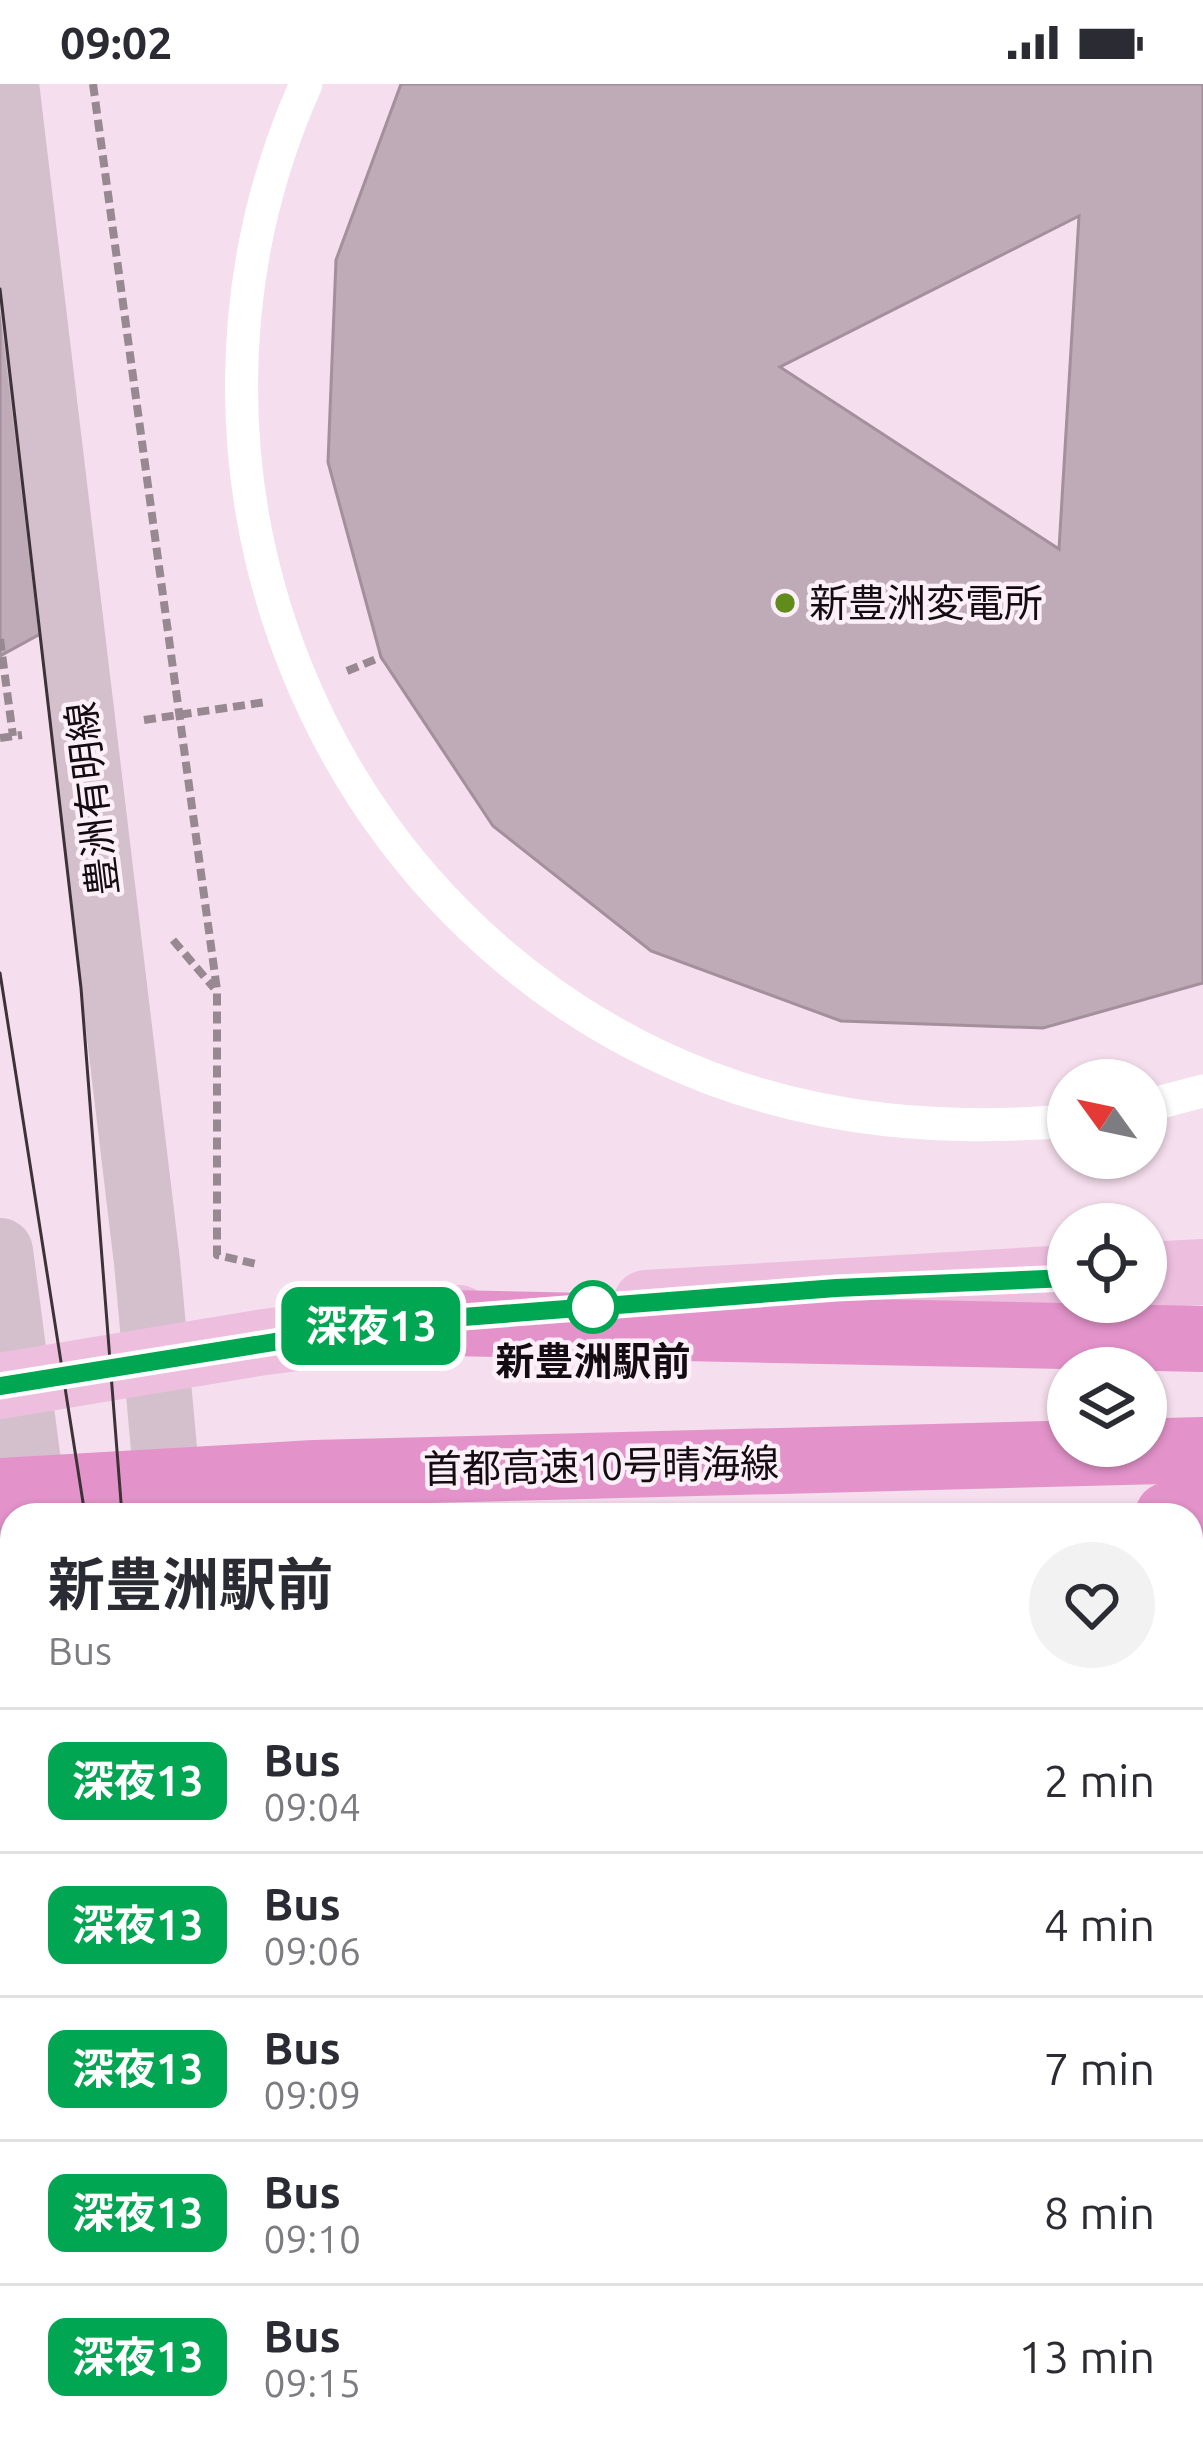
<!DOCTYPE html>
<html lang="en">
<head>
<meta charset="utf-8">
<style>
  body { margin:0; font-family:Ubuntu,"Noto Sans JP",sans-serif; background:#f2f2f3; color:#2b2b33; height:100vh; display:flex; flex-direction:column; font-size:45px; white-space:nowrap }
  * { box-sizing:border-box; margin:0 }
  p { font-size:39px; color:#7c7c81 }
  .icon { flex:none; width:66px; height:66px; fill:none; stroke:currentColor; stroke-width:2; stroke-linecap:round; stroke-linejoin:round }
  .map { position:relative; flex:1; overflow:hidden }
  .panel { position:absolute; left:0px; top:1419px; width:1203px; height:951px; display:flex; flex-direction:column; background:#fff; border-radius:36px 36px 0 0; box-shadow:0 3px 9px #0004 }
  .panel>* { flex:none }
  .badge { padding:0 24px; border-radius:18px; font-size:42px; line-height:78px }
  .needle { width:78px; rotate:303deg }
  .tools { position:absolute; left:1047px; top:975px; display:grid; gap:24px }
  .tools a { display:grid; place-items:center; width:120px; height:120px; border-radius:50%; background:#fff; box-shadow:0 3px 9px #0004; font-size:60px }
  .map>.badge { position:absolute; translate:-50% -50%; box-shadow:0 0 0 6px #fff }
  .round { display:grid; place-items:center; flex:none; width:126px; height:126px; border-radius:63px; background:#f2f2f3 }
  .head { display:flex; align-items:center; justify-content:space-between; height:204px; padding:0 48px }
  h1 { font-size:57px; font-weight:700; line-height:90px }
  ul { padding:0; list-style:none }
  li { display:flex; align-items:center; gap:36px; height:144px; padding:0 48px; border-top:3px solid #e1e1e2 }
  li div { flex:1 }
  li b { display:block; font-size:45px }
  li em { font-style:normal }
  li .badge { min-width:132px; font-weight:700; text-align:center }
  .status { display:flex; justify-content:space-between; align-items:center; height:84px; padding:0 60px; background:#fff; direction:ltr }
  .status svg { height:33px; fill:currentColor }
  .map>svg:first-child { display:block }
  .built { fill:#ebcee1 }
  .building { fill:#bfaab8; stroke:#a48f9c; stroke-width:3; fill-rule:evenodd }
  .lines { fill:none; stroke-linecap:round; stroke-linejoin:round }
  .path { stroke:#988892; stroke-width:8; stroke-dasharray:12 6; stroke-linecap:butt }
  .lane { stroke:#fff; stroke-width:33 }
  .secondary { stroke:#d4bfcd; stroke-width:66 }
  .primary { stroke:#eebedf; stroke-width:66 }
  .highway { stroke:#e393ca; stroke-width:66 }
  .tram { stroke:#3c3238; stroke-width:3 }
  .line-casing { stroke:#fff; stroke-width:27 }
  .line { stroke:#00a651; stroke-width:18 }
  .poi-dot { fill:#618c1b; stroke:#fdeff7; stroke-width:4.5 }
  .stop-dot { fill:#fff; stroke:#00a651; stroke-width:6 }
  .labels { text-anchor:middle; stroke-width:9; stroke-linejoin:round; paint-order:stroke }
  .poi-label { font-size:39px; fill:#130c10; stroke:#fdeff7; text-anchor:start }
  .street-label { font-size:39px; fill:#130c10; stroke:#fdeff7 }
  .stop-label { font-size:39px; font-weight:bold; fill:#130c10; stroke:#fdeff7 }
</style>
</head>
<body>
<div class="status"><b>09:02</b><svg viewBox="0 0 49 12"><path d="M0 12V9h3v3zM5 12V6h3v6zM10 12V3h3v9zM15 12V0h3v12zM26 1h20v11H26zM47 4h2v5h-2z"/></svg></div>
<div class="map">
<svg width="1203" height="2368" viewBox="0 0 1203 2368">
  <rect width="100%" height="100%" fill="#f5deed"/>
  <!-- built -->
  <path class="built" d="M1191,1683H1203V2368H405L404,2358H1191Z"/>
  <!-- building -->
  <g class="building">
    <path d="M401,0H1203V899L1043,944L841,937L651,867L493,742L381,573L328,378L336,176ZM1079,132L1059,465L780,283Z"/>
    <path d="M0,22L64,537L0,572Z"/>
    <path d="M1203,2311V2368H976L975,2358H1191V2312Z"/>
    <path d="M460,2358H778L779,2368H461Z"/>
  </g>
  <g class="lines">
    <!-- path -->
    <g class="path">
      <path d="M93,0L217,906V1171L256,1180"/>
      <path d="M0,555L13,652"/>
      <path d="M347,587L381,573"/>
      <path d="M144,636L266,618"/>
      <path d="M0,654L22,651"/>
      <path d="M173,856L214,904"/>
    </g>
    <!-- lane -->
    <g class="lane">
      <path d="M306,0C135,382 316,843 710,994C827,1038 945,1047 1068,1037"/>
      <path d="M1146,1022L1203,1007"/>
      <path d="M1191,1803H1203"/>
      <path d="M902,2358L903,2368"/>
    </g>
    <!-- secondary -->
    <g class="secondary">
      <path d="M6,0L147,1178L170,1431"/>
      <path d="M0,1167L35,1431"/>
      <path d="M151,2358L152,2368"/>
      <path d="M274,2358L275,2368"/>
    </g>
    <!-- primary -->
    <g class="primary">
      <path d="M1146,1191L1203,1188"/>
      <path d="M646,1219L1068,1194"/>
      <path d="M0,1302L264,1258L459,1234"/>
      <path d="M1191,1480L1203,1479"/>
      <path d="M0,1534L12,1533"/>
    </g>
    <!-- highway -->
    <g class="highway">
      <path d="M399,1238L1203,1255"/>
      <path d="M0,1407L314,1389L1203,1366"/>
      <path d="M1168,1431L1203,1430"/>
      <path d="M0,1469L12,1468"/>
    </g>
    <!-- tram -->
    <g class="tram">
      <path d="M0,205L81,904L122,1431"/>
      <path d="M0,889L85,1431"/>
      <path d="M193,2358L194,2368"/>
      <path d="M228,2358L229,2368"/>
    </g>
  </g>
  <g class="lines">
    <!-- line casing -->
    <g class="line-casing">
      <path id="line" d="M0,1302L399,1238L836,1204L1068,1194"/>
    </g>
    <!-- line -->
    <use href="#line" class="line"/>
  </g>
  <!-- markers -->
  <circle class="poi-dot" cx="785" cy="519" r="12"/>
  <circle class="stop-dot" cx="593" cy="1223" r="24"/>
  <g class="labels">
    <!-- poi labels -->
    <g class="poi-label">
      <text x="809" y="533">新豊洲変電所</text>
    </g>
    <!-- street labels -->
    <g class="street-label">
      <text transform="translate(92 715) rotate(-97)" y="14">豊洲有明線</text>
      <text transform="translate(601 1382) rotate(-1)" y="14">首都高速10号晴海線</text>
    </g>
    <!-- stop labels -->
    <g class="stop-label">
      <text x="593" y="1291">新豊洲駅前</text>
    </g>
  </g>
</svg>
<div class="tools">
<a><svg class="needle" viewBox="-14 -14 28 28"><path d="M0-13l5 13h-10z" fill="#e53935"/><path d="M0 13l5-13h-10z" fill="#7c7c81"/></svg></a>
<a><svg class="icon" aria-label="locate" viewBox="0 0 24 24"><circle cx="12" cy="12" r="6"/><path d="M12 2v4M12 18v4M2 12h4M18 12h4"/></svg></a>
<a><svg class="icon" aria-label="layers" viewBox="0 0 24 24"><path d="M12 4l9 5-9 5-9-5zM3 14l9 5 9-5"/></svg></a>
</div>
<b class="badge" style="left:371px;top:1242px;background:#00a651;color:#fff">深夜13</b>
<section class="panel">
<div class="head"><div><h1>新豊洲駅前</h1><p>Bus</p></div><a class="round"><svg class="icon" aria-label="heart" viewBox="0 0 24 24"><path d="M12 20l-8-8c-3-5 5-10 8-4 3-6 11-1 8 4z"/></svg></a></div>
<ul>
<li><span class="badge" style="background:#00a651;color:#fff">深夜13</span><div><b>Bus</b><p>09:04</p></div><em>2 min</em></li>
<li><span class="badge" style="background:#00a651;color:#fff">深夜13</span><div><b>Bus</b><p>09:06</p></div><em>4 min</em></li>
<li><span class="badge" style="background:#00a651;color:#fff">深夜13</span><div><b>Bus</b><p>09:09</p></div><em>7 min</em></li>
<li><span class="badge" style="background:#00a651;color:#fff">深夜13</span><div><b>Bus</b><p>09:10</p></div><em>8 min</em></li>
<li><span class="badge" style="background:#00a651;color:#fff">深夜13</span><div><b>Bus</b><p>09:15</p></div><em>13 min</em></li>
</ul>
</section>
</div>
</body>
</html>
